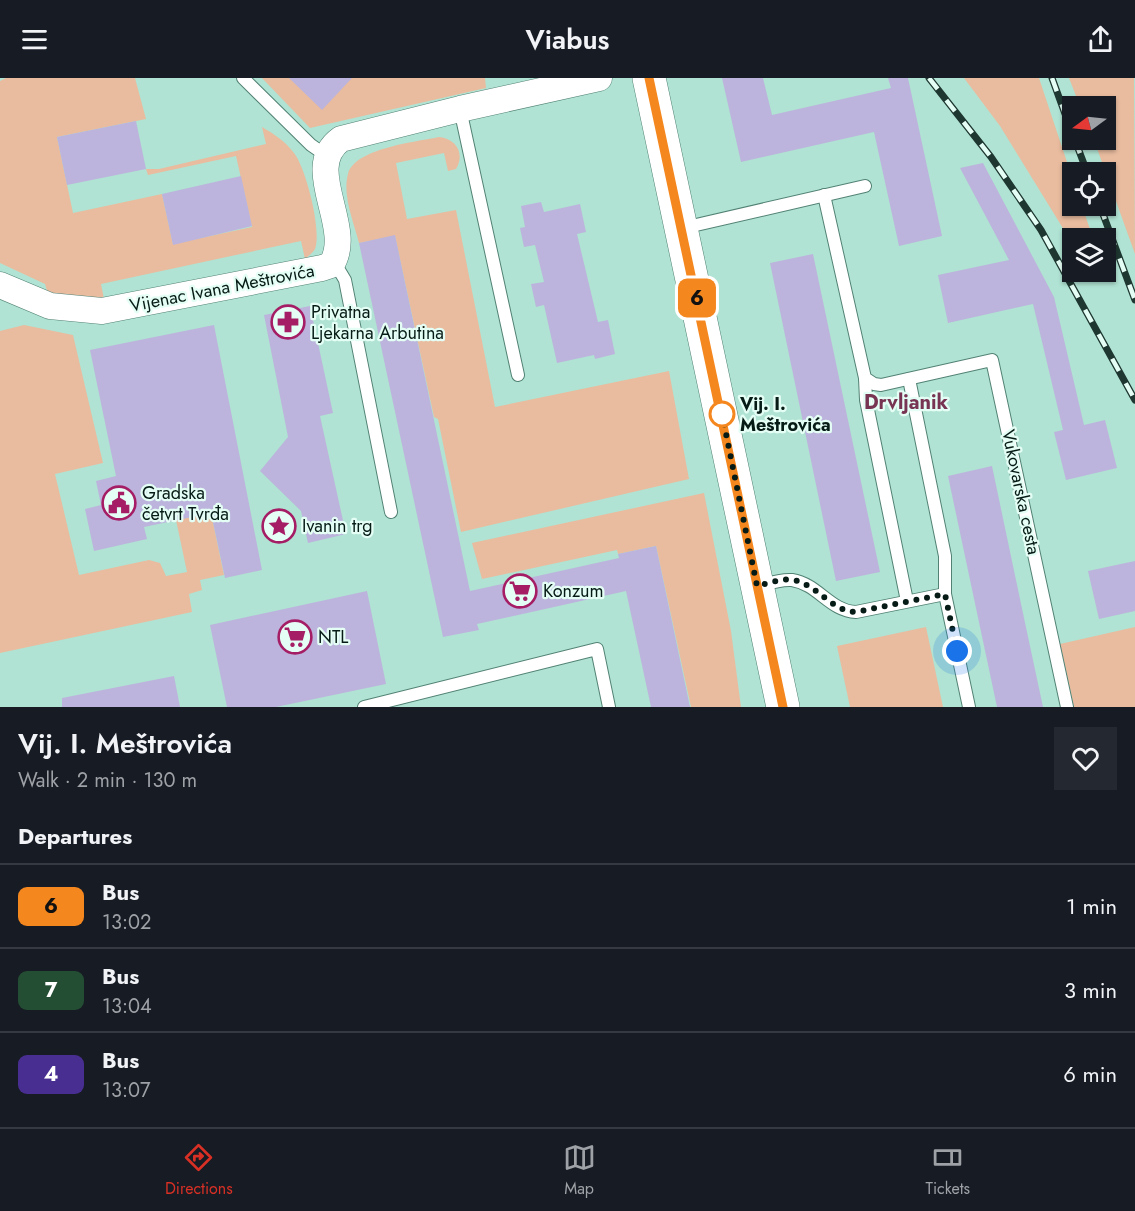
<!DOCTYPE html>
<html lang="en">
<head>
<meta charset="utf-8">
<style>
  body { margin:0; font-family:Jost,sans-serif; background:#242831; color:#f1f3f6; height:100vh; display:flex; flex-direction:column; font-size:22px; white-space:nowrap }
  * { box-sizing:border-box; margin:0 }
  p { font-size:20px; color:#9ea1a6 }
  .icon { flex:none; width:33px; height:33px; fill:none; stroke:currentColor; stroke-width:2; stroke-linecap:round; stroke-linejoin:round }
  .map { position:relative; height:629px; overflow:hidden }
  .drawer { display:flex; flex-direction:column; background:#171b24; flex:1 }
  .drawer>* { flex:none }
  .badge { padding:0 12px; border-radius:9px; font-size:21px; line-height:39px }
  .needle { width:39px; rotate:255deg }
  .buttons { position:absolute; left:1062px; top:18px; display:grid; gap:12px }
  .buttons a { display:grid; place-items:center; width:54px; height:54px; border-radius:0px; background:#171b24; box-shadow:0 2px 4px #0004; font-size:30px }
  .you { position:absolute; width:30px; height:30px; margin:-15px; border:4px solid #fff; border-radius:50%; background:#1a73e8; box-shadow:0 0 0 9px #1a73e833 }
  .map>.badge { position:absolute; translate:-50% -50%; box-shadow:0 0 0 3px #fff }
  h2 { padding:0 18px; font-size:22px; line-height:54px }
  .round { display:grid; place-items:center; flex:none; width:63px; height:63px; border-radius:0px; background:#242831 }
  .summary { display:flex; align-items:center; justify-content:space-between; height:102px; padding:0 18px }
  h1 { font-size:28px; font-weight:600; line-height:45px }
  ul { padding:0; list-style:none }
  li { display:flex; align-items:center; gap:18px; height:84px; padding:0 18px; border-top:2px solid #363941 }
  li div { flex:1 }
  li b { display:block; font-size:22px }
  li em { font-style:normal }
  li .badge { min-width:66px; font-weight:700; text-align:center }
  header { display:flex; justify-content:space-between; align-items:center; height:78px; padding:0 18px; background:#171b24; font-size:27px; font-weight:600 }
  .tabs { display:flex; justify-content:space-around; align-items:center; height:84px; border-top:2px solid #363941; background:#171b24; font-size:16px; color:#9ea1a6 }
  .tabs a { display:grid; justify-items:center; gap:3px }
  .tabs .on { color:#d93025 }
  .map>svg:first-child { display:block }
  .green { fill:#e9bc9f }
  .building { fill:#bcb4dc }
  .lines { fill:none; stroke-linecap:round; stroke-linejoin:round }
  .service-casing { stroke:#528274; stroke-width:14 }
  .minor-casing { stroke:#528274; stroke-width:27 }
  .secondary-casing { stroke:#528274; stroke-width:34 }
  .service { stroke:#fff; stroke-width:12 }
  .minor { stroke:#fff; stroke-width:26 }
  .secondary { stroke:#fff; stroke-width:33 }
  .rail-casing { stroke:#1e3730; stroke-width:7 }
  .rail { stroke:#e4fef5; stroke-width:4.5; stroke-dasharray:14; stroke-linecap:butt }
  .line-casing { stroke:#fff; stroke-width:14 }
  .line { stroke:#f5871f; stroke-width:9 }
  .walk { stroke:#071b16; stroke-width:6; stroke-dasharray:0 10.8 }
  .stop-dot { fill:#fff; stroke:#f5871f; stroke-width:3 }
  .labels { text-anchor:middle; stroke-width:4.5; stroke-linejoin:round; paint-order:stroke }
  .street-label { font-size:18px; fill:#071b16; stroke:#e4fef5 }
  .poi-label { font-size:18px; fill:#071b16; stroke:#e4fef5; text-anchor:start }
  .stop-label { font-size:18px; font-weight:bold; fill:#071b16; stroke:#e4fef5; text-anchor:start }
  .neighbourhood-label { font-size:20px; font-weight:bold; fill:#783553; stroke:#e4fef5 }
</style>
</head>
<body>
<header><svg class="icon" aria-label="menu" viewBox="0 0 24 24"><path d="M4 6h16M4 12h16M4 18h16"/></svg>Viabus<svg class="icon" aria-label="share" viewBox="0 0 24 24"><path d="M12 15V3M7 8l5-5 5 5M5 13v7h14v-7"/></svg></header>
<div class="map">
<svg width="1135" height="629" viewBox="0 0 1135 629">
  <rect width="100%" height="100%" fill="#b0e3d3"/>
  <!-- green -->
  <g class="green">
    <path d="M6,0H135L146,41L57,59L73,135L162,116L173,166L252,149L236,78L148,97L146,91H159L266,66L262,49C274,56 285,63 294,75C306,90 322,153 315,171C313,174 309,178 305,181L301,163L101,206L104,221L48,216L45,206L0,185V3Z"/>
    <path d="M262,0H485L486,10L310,50Z"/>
    <path d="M964,0H1039L1072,99V128H1082L1093,160H1072V165L1000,48Z"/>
    <path d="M1069,0H1134L1135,176L1094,62H1106V28H1080Z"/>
    <path d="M439,59C457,61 465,76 456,91L448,93L444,75L396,85L407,141L456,132L495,329L669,293L689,401L461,454L438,341L434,339L395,158L359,165C354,145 342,117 348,96C355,70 416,64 439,59Z"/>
    <path d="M24,247L73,257L103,385L55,396L79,497L149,482L160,485L166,498L187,494L176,442L211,435L224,497L200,502L202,512L189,516L192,534L0,575V253Z"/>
    <path d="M704,415L731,553L741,629H691L656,468L618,476L617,472L482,501L472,465Z"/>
    <path d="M926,549L943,629H850L837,568Z"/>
    <path d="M1135,549V629H1074L1060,566Z"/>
  </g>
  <!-- building -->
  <g class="building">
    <path d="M289,0H352L322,32Z"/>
    <path d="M722,0H763L772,37L891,10L888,0H908L942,158L899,168L874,54L741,84Z"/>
    <path d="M136,43L146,91L67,107L57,59Z"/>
    <path d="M983,85L1054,219L1084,347L1105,342L1117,390L1066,402L1054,354L1063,352L1033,226L948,245L938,197L1009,182L960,90Z"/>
    <path d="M241,98L252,148L173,167L162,116Z"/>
    <path d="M541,124L544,134L580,126L586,154L577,156L598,244L608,242L615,276L595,281L594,277L557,285L544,227L536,229L531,206L544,204L535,167L524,169L520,150L525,149L521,128Z"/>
    <path d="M395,157L470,513L619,480L618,476L656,468L690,629H651L626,513L477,546L479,552L443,559L359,165Z"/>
    <path d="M813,176L880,494L836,503L770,185Z"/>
    <path d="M310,228L333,335L320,338L346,456L308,465L301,433L260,393L288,359L264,237Z"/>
    <path d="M214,247L262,492L225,500L211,435L144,449L147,461L94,473L85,431L101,427L96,403L116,398L90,272Z"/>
    <path d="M992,388L1024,540L1043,629H997L980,549L948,398Z"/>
    <path d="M1135,483V533L1099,541L1088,493Z"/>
    <path d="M367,513L386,606L276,629H227L210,547Z"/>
    <path d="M174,598L180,629H62V620Z"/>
  </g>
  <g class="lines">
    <!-- service casing -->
    <g class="service-casing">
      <g id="service">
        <path d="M243,0L311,67L327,78"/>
        <path d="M460,31L518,297"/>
        <path d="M824,117L865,300L874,306L881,307L992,282L1067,629"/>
        <path d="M683,150L865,108"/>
        <path d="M331,187L339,192L345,202L391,434"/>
        <path d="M865,300L866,322L907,523"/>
        <path d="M909,301L945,478V516L969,629"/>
        <path d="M758,508C769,505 781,501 792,502C818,506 830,533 856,534L945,516"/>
        <path d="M364,629L597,571L609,629"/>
      </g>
    </g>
    <!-- minor casing -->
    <g class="minor-casing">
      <path id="minor" d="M0,207L50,228L102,233L322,190L331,187C356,150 300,90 341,61L460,31L599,0"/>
    </g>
    <!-- secondary casing -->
    <g class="secondary-casing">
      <path id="secondary" d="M649,0L783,629"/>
    </g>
    <!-- service -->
    <use href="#service" class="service"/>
    <!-- minor -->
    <use href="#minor" class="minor"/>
    <!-- secondary -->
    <use href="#secondary" class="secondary"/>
    <!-- rail casing -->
    <g class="rail-casing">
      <g id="rail">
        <path d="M929,0L991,79L1041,152L1135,322"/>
        <path d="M1052,0L1072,55"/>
        <path d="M1075,62L1087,94"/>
        <path d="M1100,128L1135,222"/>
      </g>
    </g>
    <!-- rail -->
    <use href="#rail" class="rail"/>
  </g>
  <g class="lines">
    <!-- line casing -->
    <g class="line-casing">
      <path id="line" d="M649,0L783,629"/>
    </g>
    <!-- line -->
    <use href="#line" class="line"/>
    <!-- walk -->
    <path class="walk" d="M722,336L757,508C769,505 782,500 794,502C819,508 831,533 856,534L945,516L957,573"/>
  </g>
  <!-- icons -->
  <defs>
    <g id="pharmacy-ring" transform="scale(1.725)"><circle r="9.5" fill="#e4fef5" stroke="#a51d65" stroke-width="1.5"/><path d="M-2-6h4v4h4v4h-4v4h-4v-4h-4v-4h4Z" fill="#a51d65"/></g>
    <g id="civic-ring" transform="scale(1.725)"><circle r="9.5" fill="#e4fef5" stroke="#a51d65" stroke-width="1.5"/><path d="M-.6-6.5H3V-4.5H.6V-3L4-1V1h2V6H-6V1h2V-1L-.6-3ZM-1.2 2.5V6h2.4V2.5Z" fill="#a51d65"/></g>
    <g id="sight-ring" transform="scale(1.725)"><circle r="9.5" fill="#e4fef5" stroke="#a51d65" stroke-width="1.5"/><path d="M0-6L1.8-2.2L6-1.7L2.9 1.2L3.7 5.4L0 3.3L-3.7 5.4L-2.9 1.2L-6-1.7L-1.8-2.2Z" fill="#a51d65"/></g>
    <g id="supermarket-ring" transform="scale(1.725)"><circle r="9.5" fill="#e4fef5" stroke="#a51d65" stroke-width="1.5"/><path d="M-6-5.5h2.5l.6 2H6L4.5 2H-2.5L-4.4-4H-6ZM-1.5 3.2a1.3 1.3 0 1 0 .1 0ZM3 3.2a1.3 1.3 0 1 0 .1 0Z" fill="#a51d65"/></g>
  </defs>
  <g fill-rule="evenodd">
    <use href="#pharmacy-ring" x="288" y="244"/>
    <use href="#civic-ring" x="119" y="425"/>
    <use href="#sight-ring" x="279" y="448"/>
    <use href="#supermarket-ring" x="520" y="513"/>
    <use href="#supermarket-ring" x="295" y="559"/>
  </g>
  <!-- markers -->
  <circle class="stop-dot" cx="722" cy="336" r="12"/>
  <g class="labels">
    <!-- street labels -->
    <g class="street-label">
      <text transform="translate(222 210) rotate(-11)" y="6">Vijenac Ivana Meštrovića</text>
      <text transform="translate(1021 414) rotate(78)" y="6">Vukovarska cesta</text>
    </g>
    <!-- poi labels -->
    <g class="poi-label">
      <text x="311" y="240">Privatna<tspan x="311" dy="21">Ljekarna Arbutina</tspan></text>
      <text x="142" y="421">Gradska<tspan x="142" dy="21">četvrt Tvrđa</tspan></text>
      <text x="302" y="454">Ivanin trg</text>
      <text x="543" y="519">Konzum</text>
      <text x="318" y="565">NTL</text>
    </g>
    <!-- stop labels -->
    <g class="stop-label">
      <text x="740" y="332">Vij. I.<tspan x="740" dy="21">Meštrovića</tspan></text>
    </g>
    <!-- neighbourhood labels -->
    <g class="neighbourhood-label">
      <text x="906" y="331">Drvljanik</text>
    </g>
  </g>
</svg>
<div class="buttons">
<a><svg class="needle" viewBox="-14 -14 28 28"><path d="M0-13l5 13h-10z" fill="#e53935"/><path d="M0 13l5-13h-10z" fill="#9ea1a6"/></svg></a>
<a><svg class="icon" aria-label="locate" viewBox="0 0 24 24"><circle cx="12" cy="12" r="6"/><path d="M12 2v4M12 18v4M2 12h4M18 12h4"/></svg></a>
<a><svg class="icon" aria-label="layers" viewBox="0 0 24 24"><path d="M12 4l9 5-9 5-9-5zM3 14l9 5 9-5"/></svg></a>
</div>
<div class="you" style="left:957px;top:573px"></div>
<b class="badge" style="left:697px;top:220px;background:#f5871f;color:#111">6</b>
</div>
<section class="drawer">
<div class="summary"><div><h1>Vij. I. Meštrovića</h1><p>Walk · 2 min · 130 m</p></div><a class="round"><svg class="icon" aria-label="heart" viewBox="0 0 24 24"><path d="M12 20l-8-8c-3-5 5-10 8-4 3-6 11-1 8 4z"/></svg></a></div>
<h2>Departures</h2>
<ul>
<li><span class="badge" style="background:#f5871f;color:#111">6</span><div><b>Bus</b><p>13:02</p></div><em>1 min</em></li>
<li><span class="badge" style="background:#244e34;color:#fff">7</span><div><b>Bus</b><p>13:04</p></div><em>3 min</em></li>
<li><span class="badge" style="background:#492e92;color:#fff">4</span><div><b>Bus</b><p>13:07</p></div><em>6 min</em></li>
</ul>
</section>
<nav class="tabs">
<a class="on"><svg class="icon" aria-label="directions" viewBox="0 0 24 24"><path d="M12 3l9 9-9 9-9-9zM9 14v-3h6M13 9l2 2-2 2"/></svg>Directions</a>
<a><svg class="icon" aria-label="map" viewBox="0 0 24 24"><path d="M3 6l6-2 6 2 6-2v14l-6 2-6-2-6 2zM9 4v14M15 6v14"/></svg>Map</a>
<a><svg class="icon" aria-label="tickets" viewBox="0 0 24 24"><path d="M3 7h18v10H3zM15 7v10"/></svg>Tickets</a>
</nav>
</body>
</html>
